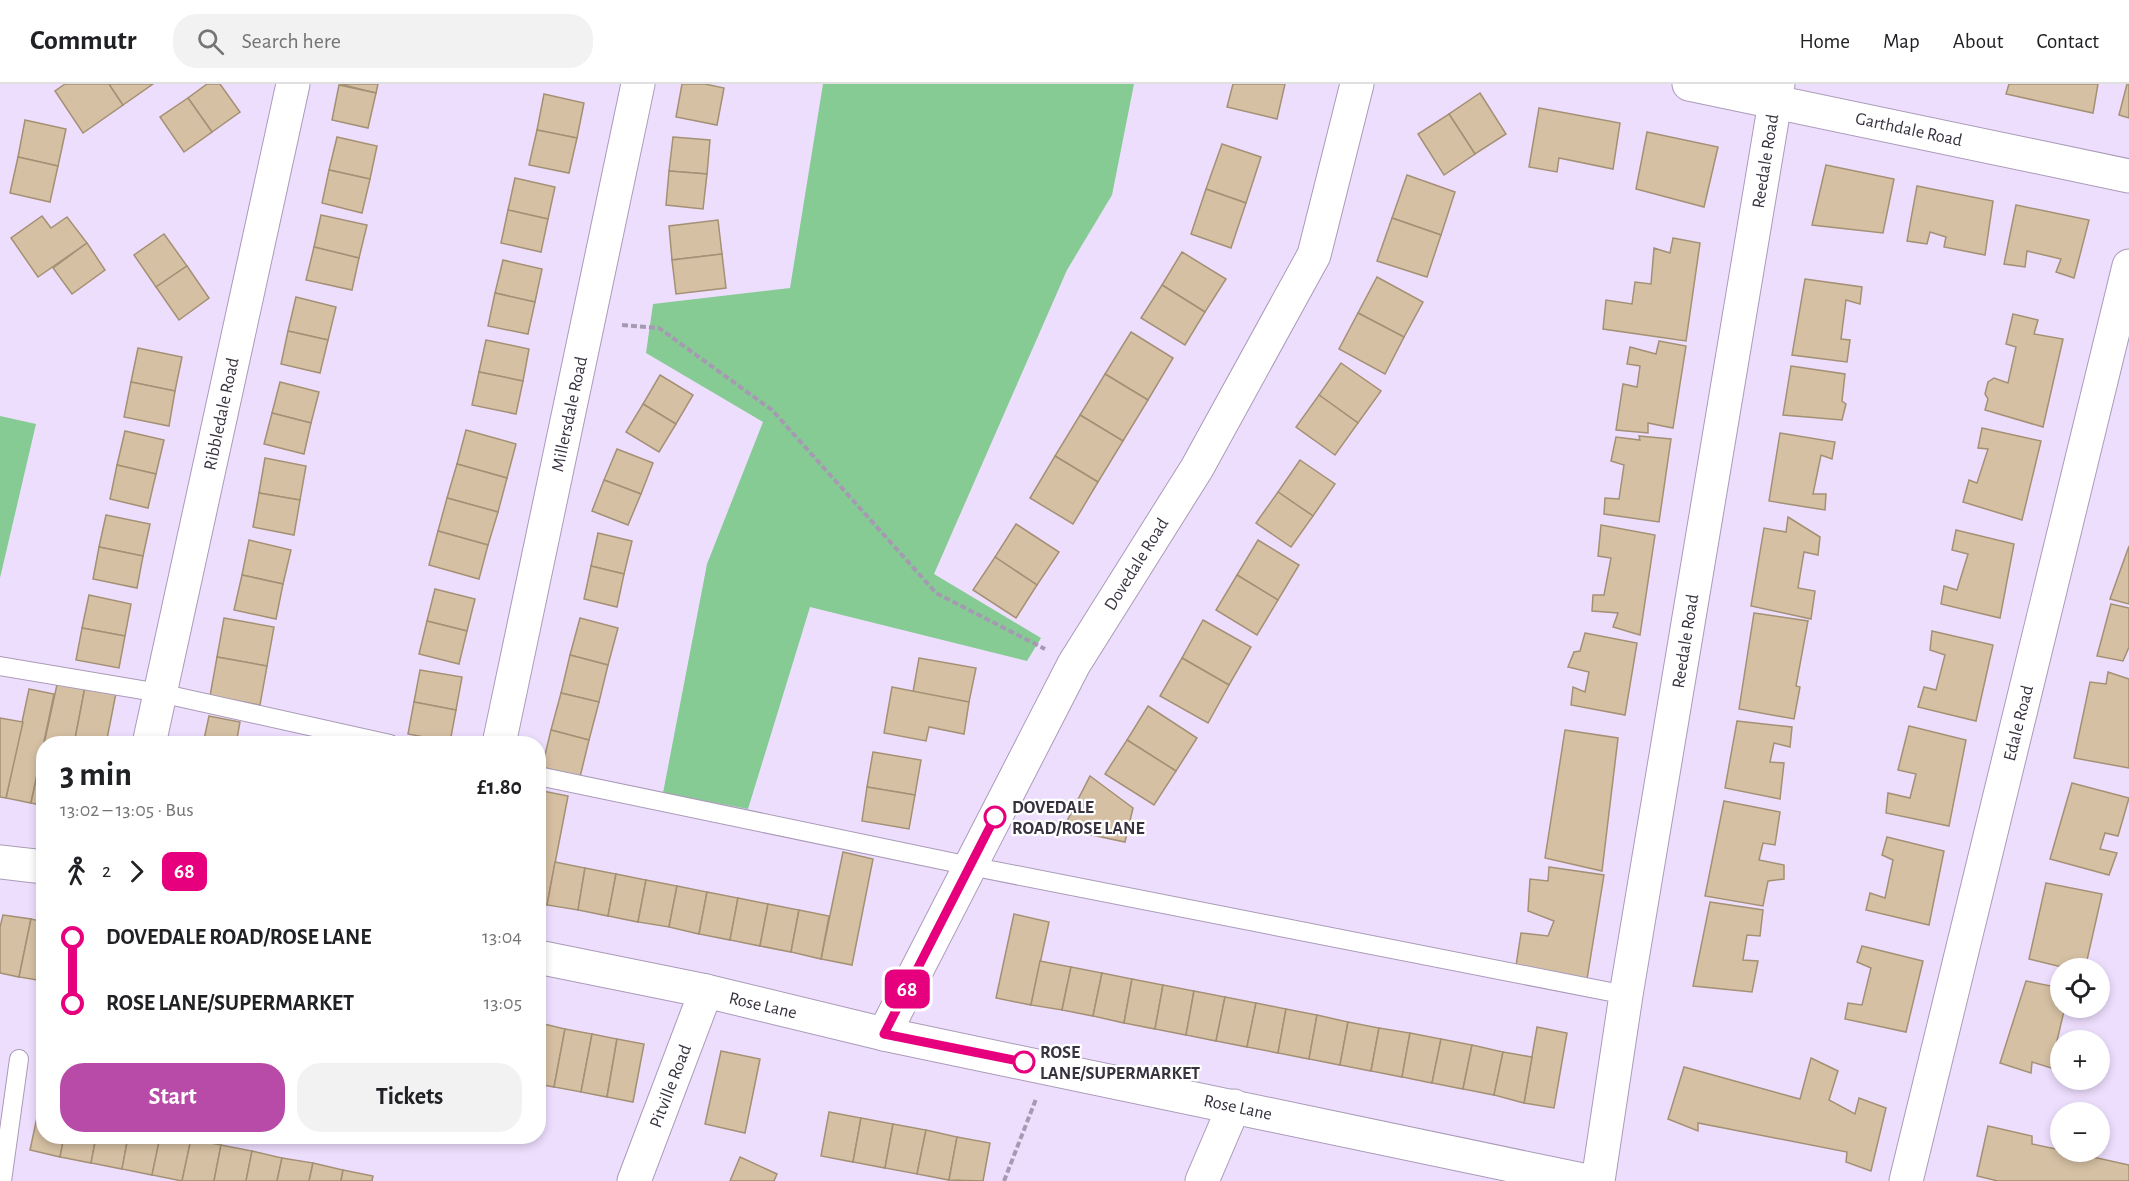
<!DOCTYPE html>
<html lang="en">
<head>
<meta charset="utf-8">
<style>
  body { margin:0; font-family:"Alegreya Sans",sans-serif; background:#f2f2f2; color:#202124; height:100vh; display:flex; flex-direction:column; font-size:22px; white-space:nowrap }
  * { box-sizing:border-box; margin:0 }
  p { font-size:20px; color:#757577 }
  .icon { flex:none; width:33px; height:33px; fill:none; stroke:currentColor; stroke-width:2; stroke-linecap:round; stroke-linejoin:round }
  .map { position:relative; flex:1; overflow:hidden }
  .sheet { position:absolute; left:36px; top:652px; width:510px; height:408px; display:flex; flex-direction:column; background:#fff; border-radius:24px; box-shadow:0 3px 9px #0003 }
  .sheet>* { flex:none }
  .badge { padding:0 12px; border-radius:9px; font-size:21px; line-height:39px }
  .fabs { position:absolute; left:2050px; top:874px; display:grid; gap:12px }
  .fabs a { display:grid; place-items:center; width:60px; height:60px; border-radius:50%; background:#fff; box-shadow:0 3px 9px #0003; font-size:30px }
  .map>.badge { position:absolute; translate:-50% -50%; box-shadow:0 0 0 3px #fff }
  .legs { display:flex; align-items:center; gap:9px; height:66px; padding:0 24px; font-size:20px }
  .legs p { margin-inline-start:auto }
  .head { display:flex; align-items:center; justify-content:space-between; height:102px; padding:0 24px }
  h1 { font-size:33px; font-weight:700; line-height:45px }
  .action { display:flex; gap:12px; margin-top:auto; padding:12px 24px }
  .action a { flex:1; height:69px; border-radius:24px; background:#b84aa8; color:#fff; font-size:24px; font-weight:700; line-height:69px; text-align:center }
  .action a+a { background:#f2f2f2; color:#202124 }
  ul { padding:0 24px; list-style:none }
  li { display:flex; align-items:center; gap:21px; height:66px; font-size:22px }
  li i { display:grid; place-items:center; width:9px; height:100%; margin:0 8px; background:currentColor }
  li i::after { content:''; width:15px; height:15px; margin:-8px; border:4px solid; border-radius:50%; background:#fff }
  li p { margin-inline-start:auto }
  li:first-child i { background:linear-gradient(#0000 50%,currentColor 0) }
  li:last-child i { background:linear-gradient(currentColor 50%,#0000 0) }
  header { display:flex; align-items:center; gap:36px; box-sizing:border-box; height:84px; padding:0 30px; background:#fff; border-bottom:2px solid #e0e0e0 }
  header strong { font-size:28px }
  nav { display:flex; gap:33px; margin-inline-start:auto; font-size:21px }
  .search { width:420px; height:54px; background:#f2f2f2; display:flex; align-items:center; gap:15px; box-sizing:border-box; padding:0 21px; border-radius:24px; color:#757577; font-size:22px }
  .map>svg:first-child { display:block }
  .green { fill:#86ca94 }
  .building { fill:#d5c0a3; stroke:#a49074; stroke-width:1.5 }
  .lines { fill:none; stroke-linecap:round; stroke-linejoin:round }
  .service-casing { stroke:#aa9bb8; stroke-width:20 }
  .minor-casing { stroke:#aa9bb8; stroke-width:35 }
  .tertiary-casing { stroke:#aa9bb8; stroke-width:35 }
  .path { stroke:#a69ab3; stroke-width:4; stroke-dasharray:6 3; stroke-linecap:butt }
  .service { stroke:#fff; stroke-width:18 }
  .minor { stroke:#fff; stroke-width:33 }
  .tertiary { stroke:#fff; stroke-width:33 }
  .line-1-casing { stroke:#fff; stroke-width:14 }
  .line-1 { stroke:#e6007e; stroke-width:9 }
  .stop-1-dot { fill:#fff; stroke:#e6007e; stroke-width:3 }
  .labels { text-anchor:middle; stroke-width:4.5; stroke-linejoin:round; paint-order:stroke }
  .street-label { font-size:18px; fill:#38323f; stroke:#fff }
  .stop-label { font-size:18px; font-weight:bold; fill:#38323f; stroke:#fff; text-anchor:start }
</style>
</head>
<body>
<header>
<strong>Commutr</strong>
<div class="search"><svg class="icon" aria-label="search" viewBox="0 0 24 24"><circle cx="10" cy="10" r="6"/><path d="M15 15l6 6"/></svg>Search here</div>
<nav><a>Home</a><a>Map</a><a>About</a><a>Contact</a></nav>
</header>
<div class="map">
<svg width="2129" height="1097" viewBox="0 0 2129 1097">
  <rect width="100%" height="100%" fill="#eedefe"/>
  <!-- green -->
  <g class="green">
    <path d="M823,0H1134L1112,111L1067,186L934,490L1041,554L1027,577L810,523L748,725L663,709L707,480L763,338L646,269L653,220L790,204Z"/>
    <path d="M0,332L36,340L0,494Z"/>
  </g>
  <!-- building -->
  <g class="building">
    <path d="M65,0H109L123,21L83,49L55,7Z"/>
    <path d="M109,0H153L123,21Z"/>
    <path d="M207,0H220L240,28L212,48L188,14Z"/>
    <path d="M340,0H378L376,9Z"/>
    <path d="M682,0H705L724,4L717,41L676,33Z"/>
    <path d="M1233,0H1285L1277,35L1227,23Z"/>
    <path d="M2009,0H2098L2093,29L2006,10Z"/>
    <path d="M2127,0H2129V34L2119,31Z"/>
    <path d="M339,1L376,9L368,44L332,36Z"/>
    <path d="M1480,9L1506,50L1475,70L1449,30Z"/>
    <path d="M544,10L584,19L577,54L537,46Z"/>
    <path d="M188,14L212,48L184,68L160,33Z"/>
    <path d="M1539,24L1620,39L1613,85L1559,74L1557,88L1529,83Z"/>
    <path d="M1449,30L1475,70L1444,91L1418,50Z"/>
    <path d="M25,36L66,45L58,82L18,73Z"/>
    <path d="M537,46L577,54L569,89L529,81Z"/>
    <path d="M1647,48L1718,63L1704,123L1636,105Z"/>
    <path d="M337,53L377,62L370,95L329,86Z"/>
    <path d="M673,53L710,56L707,90L669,87Z"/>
    <path d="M1222,60L1261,73L1246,119L1206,105Z"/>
    <path d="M18,73L58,82L50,118L10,109Z"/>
    <path d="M1826,81L1894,95L1883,149L1812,141Z"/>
    <path d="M329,86L370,95L362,129L322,119Z"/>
    <path d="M669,87L707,90L703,125L666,121Z"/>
    <path d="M1407,91L1455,108L1441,151L1392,134Z"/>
    <path d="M515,94L555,103L548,135L508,126Z"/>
    <path d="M1917,102L1993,117L1985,171L1944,163L1946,153L1930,148L1927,160L1907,157Z"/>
    <path d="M1206,105L1246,119L1231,164L1191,150Z"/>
    <path d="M2016,121L2089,136L2074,194L2056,188L2061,175L2027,167L2025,183L2004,180Z"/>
    <path d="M508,126L548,135L541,168L501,159Z"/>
    <path d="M321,131L367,141L359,174L314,163Z"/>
    <path d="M42,132L51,144L67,133L87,159L38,193L11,154Z"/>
    <path d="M1392,134L1441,151L1427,193L1377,177Z"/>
    <path d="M718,136L722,170L672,176L669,142Z"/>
    <path d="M164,150L187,182L156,203L134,171Z"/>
    <path d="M1673,154L1700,159L1686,257L1603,245L1606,216L1632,220L1635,198L1651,200L1654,164L1670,169Z"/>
    <path d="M87,159L105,186L72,210L53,184Z"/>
    <path d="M314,163L359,174L352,206L306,196Z"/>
    <path d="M1182,168L1226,195L1205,228L1162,201Z"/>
    <path d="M722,170L726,204L676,210L672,176Z"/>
    <path d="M503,176L542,185L535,218L495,209Z"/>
    <path d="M187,182L209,214L179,236L156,203Z"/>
    <path d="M1377,193L1423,218L1404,253L1358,229Z"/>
    <path d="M1805,195L1862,203L1860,220L1846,216L1841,255L1850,256L1847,278L1792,271Z"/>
    <path d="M1162,201L1205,228L1185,261L1141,234Z"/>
    <path d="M495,209L535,218L528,250L488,242Z"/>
    <path d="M296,213L336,223L328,256L288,247Z"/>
    <path d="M1358,229L1404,253L1385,290L1339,265Z"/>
    <path d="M2013,230L2038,236L2034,250L2063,255L2043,343L1985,326L1988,315L1985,310L1988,298L1994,294L2008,299L2016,263L2006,260Z"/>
    <path d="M288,247L328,256L320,289L281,280Z"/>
    <path d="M1131,248L1173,274L1148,316L1105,290Z"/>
    <path d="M486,256L529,265L523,297L479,288Z"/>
    <path d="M1659,257L1686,262L1673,344L1648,339V349L1616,346L1623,300L1637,303L1640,282L1627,280L1630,263L1656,270Z"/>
    <path d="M138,264L182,273L175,307L131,298Z"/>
    <path d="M1341,279L1381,307L1358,339L1319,311Z"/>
    <path d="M1791,282L1845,290L1842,317L1846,320L1842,336L1783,331Z"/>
    <path d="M479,288L523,297L516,330L472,321Z"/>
    <path d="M1105,290L1148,316L1123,357L1080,331Z"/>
    <path d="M660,291L693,311L676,340L643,320Z"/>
    <path d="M131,298L175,307L169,342L124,333Z"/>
    <path d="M280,298L319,308L311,339L272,329Z"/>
    <path d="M1319,311L1358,339L1335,371L1296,343Z"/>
    <path d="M643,320L676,340L659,368L626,348Z"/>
    <path d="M272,329L311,339L304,370L264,360Z"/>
    <path d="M1080,331L1123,357L1098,398L1055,372Z"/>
    <path d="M1982,344L2041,357L2022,436L1963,418L1969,396L1977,399L1988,365L1978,364Z"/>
    <path d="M466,346L516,360L507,394L457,380Z"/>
    <path d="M125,347L164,356L156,390L117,381Z"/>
    <path d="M1780,349L1835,358L1832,375L1821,371L1813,410H1826L1825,426L1769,417Z"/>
    <path d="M1639,352L1671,355L1659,438L1604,430L1605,414L1619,415L1624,381L1611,377L1616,353L1640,356Z"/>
    <path d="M617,365L653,379L641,410L604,396Z"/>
    <path d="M1055,372L1098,398L1073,440L1030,414Z"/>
    <path d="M265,374L306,382L300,416L259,409Z"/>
    <path d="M1300,376L1335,400L1313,432L1278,408Z"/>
    <path d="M457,380L507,394L498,428L447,414Z"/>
    <path d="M117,381L156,390L148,424L110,415Z"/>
    <path d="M604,396L641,410L628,441L592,427Z"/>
    <path d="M1278,408L1313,432L1291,463L1256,439Z"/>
    <path d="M259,409L300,416L294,451L253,443Z"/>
    <path d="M447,414L498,428L488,461L438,447Z"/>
    <path d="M106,431L150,440L143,472L99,463Z"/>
    <path d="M1788,433L1820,453L1818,471L1804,468L1798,504L1815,507L1811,535L1751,522L1764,444L1786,448Z"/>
    <path d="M1016,440L1059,468L1037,501L995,473Z"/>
    <path d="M1601,441L1655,451L1640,551L1613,543L1618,529L1592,527L1593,511H1604L1611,474L1598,472Z"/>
    <path d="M1956,446L2014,460L2000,534L1941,520L1944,502L1957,506L1968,470L1952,466Z"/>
    <path d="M438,447L488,461L479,495L429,481Z"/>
    <path d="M598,449L632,457L624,490L591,482Z"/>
    <path d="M249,456L291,466L283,500L242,491Z"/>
    <path d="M1258,456L1299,481L1278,516L1237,491Z"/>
    <path d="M2129,462V520L2110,515Z"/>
    <path d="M99,463L143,472L137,504L93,495Z"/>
    <path d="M995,473L1037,501L1016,534L973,506Z"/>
    <path d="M591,482L624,490L617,523L584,515Z"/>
    <path d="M242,491L283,500L276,535L234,526Z"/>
    <path d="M1237,491L1278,516L1257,551L1216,526Z"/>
    <path d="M435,505L475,515L467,547L427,537Z"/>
    <path d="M89,511L131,520L125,552L82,544Z"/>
    <path d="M2111,520L2129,524V563L2123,577L2097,572Z"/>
    <path d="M1754,529L1808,537L1796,602L1800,603L1794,635L1739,625Z"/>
    <path d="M224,534L274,543L267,582L217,573Z"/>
    <path d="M580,534L618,544L608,581L570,571Z"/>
    <path d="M1203,536L1251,563L1229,601L1182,574Z"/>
    <path d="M427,537L467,547L459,580L419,570Z"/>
    <path d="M82,544L125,552L119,584L76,576Z"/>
    <path d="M1932,547L1993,561L1976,637L1918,623L1924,603L1936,606L1945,571L1930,566Z"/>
    <path d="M1585,549L1637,559L1625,631L1571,621L1573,603L1585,608L1589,588L1568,583L1574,568L1580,567Z"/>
    <path d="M570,571L608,581L599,618L561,609Z"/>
    <path d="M217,573L267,582L260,621L210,612Z"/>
    <path d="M919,574L976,584L969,618L913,608Z"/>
    <path d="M1182,574L1229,601L1208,639L1160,612Z"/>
    <path d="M420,586L462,593L456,626L414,618Z"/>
    <path d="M2108,588L2129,595V684L2074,674L2090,598L2106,600Z"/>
    <path d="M58,596L85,603L74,660H44Z"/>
    <path d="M85,603L116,609L106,660H74Z"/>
    <path d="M892,603L969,618L964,650L929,643L926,657L884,649Z"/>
    <path d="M29,605L54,610L31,719L6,714Z"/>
    <path d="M561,609L599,618L589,656L551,646Z"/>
    <path d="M414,618L456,626L450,658L408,650Z"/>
    <path d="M1148,622L1197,654L1176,687L1127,656Z"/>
    <path d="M209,632L240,638L236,660H203Z"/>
    <path d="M0,634L23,638L6,714L0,713Z"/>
    <path d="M1737,637L1792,643L1790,663L1774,659L1770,678L1784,679L1780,715L1725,704Z"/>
    <path d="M1909,642L1966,656L1949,742L1886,729L1888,709L1910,714L1916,690L1898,686Z"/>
    <path d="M551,646L589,656L580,693L542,683Z"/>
    <path d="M1565,646L1618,654L1602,787L1545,774Z"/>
    <path d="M1127,656L1176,687L1154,721L1105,690Z"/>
    <path d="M44,660V722L31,719Z"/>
    <path d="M873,668L921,676L915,711L867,703Z"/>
    <path d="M1090,692L1133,724L1125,758L1063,745Z"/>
    <path d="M2072,699L2129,714L2118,752L2105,749L2100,765L2117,769L2109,791L2050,775Z"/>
    <path d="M867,703L915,711L909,745L862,737Z"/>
    <path d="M538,706L568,712L547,821L538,820Z"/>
    <path d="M1724,717L1780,728L1775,761L1763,759L1759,776L1784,781V795L1768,797L1763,822L1705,812Z"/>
    <path d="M1887,753L1944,767L1929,841L1866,826L1870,809L1885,814L1893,776L1882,771Z"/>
    <path d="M843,768L873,775L852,881L821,875Z"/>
    <path d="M555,778L585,784L578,826L547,821Z"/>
    <path d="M1549,783L1604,791L1587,895L1516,882L1521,849L1548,852L1554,837L1528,827L1530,795L1548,797Z"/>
    <path d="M585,784L616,790L608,832L578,826Z"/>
    <path d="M616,790L646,796L638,838L608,832Z"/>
    <path d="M646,796L677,802L669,843L638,838Z"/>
    <path d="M2046,799L2102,810L2085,885H2070L2029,875Z"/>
    <path d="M677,802L707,808L699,850L669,843Z"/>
    <path d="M707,808L738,814L730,856L699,850Z"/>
    <path d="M738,814L768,820L760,862L730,856Z"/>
    <path d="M1710,818L1763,826L1760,852L1747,851L1743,876L1758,877L1752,908L1693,902Z"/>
    <path d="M768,820L799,826L791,868L760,862Z"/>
    <path d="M799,826L829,832L821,875L791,868Z"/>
    <path d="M1014,830L1049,838L1031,921L996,914Z"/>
    <path d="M3,831L31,835L19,893L0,889V843Z"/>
    <path d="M31,835L44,838V897L19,893Z"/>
    <path d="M1862,862L1923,877L1906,948L1845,935L1848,919L1862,921L1871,884L1857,878Z"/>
    <path d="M1040,877L1071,883L1062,926L1031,921Z"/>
    <path d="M1071,883L1102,889L1093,932L1062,926Z"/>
    <path d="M1102,889L1132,895L1124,939L1093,932Z"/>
    <path d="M1132,895L1163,901L1155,945L1124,939Z"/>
    <path d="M2026,897L2061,904V924H2076L2075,929L2064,927L2056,961L2061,963V987L2032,978L2031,989L2000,979Z"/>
    <path d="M1163,901L1194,907L1186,951L1155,945Z"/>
    <path d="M1194,907L1225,913L1216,957L1186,951Z"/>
    <path d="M1225,913L1256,919L1247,963L1216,957Z"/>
    <path d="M1256,919L1286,925L1278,969L1247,963Z"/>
    <path d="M1286,925L1317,931L1309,975L1278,969Z"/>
    <path d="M1317,931L1348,938L1340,981L1309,975Z"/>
    <path d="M1348,938L1379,944L1371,987L1340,981Z"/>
    <path d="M540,939L565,945L554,1003L538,1000Z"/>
    <path d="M1537,943L1567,949L1554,1024L1524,1019Z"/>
    <path d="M1379,944L1410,949L1402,993L1371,987Z"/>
    <path d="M565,945L592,950L581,1008L554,1003Z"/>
    <path d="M1410,949L1441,955L1432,999L1402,993Z"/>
    <path d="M592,950L617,955L607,1013L581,1008Z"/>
    <path d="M617,955L644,960L633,1018L607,1013Z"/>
    <path d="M1441,955L1472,961L1463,1005L1432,999Z"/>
    <path d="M1472,961L1503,968L1494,1011L1463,1005Z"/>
    <path d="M721,967L760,975L745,1049L705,1040Z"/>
    <path d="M1503,968L1532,973L1524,1019L1494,1011Z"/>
    <path d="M1811,974L1838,987L1829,1016L1855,1030L1859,1014L1886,1024L1871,1087L1846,1078L1847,1068L1698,1039V1047L1668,1035L1684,983L1800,1015Z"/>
    <path d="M39,1024L44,1025V1053H64L60,1073L30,1066Z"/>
    <path d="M829,1028L861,1034L853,1078L821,1072Z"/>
    <path d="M861,1034L893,1040L885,1084L853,1078Z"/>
    <path d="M893,1040L926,1046L917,1090L885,1084Z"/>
    <path d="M1988,1042L2032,1052V1060L2061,1066V1068H2070L2129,1081V1097H1998L1977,1092Z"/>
    <path d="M926,1046L957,1053L949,1096L917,1090Z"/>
    <path d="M64,1053H96L91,1079L60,1073Z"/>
    <path d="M96,1053H128L122,1085L91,1079Z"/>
    <path d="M128,1053H160L152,1091L122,1085Z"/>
    <path d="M160,1053L191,1055L182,1097L152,1091Z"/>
    <path d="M957,1053L990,1059L983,1097L949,1096Z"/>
    <path d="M191,1055L221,1061L214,1097H182Z"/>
    <path d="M221,1061L252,1067L246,1097H214Z"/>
    <path d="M252,1067L282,1074L277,1097H246Z"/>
    <path d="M740,1073L777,1090L774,1097H730Z"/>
    <path d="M282,1074L313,1079L309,1097H277Z"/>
    <path d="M313,1079L343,1086L341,1097H309Z"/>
    <path d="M343,1086L373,1092L372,1097H341Z"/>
  </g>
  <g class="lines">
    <!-- service casing -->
    <g class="service-casing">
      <g id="service">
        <path d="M0,582L160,609L390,660"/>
        <path d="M538,692L970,782L1626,911"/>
        <path d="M2,1097L19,975"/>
      </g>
    </g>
    <!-- minor casing -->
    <g class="minor-casing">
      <g id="minor">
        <path d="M1689,0L2129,92"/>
        <path d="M149,660L293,0"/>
        <path d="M499,660L638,0"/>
        <path d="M884,950L1074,580L1197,384L1314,171L1357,0"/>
        <path d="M634,1097L706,907"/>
        <path d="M1202,1097L1234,1022"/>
        <path d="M1598,1097L1626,911L1778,0"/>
        <path d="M1906,1097L2129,182"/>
      </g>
    </g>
    <!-- tertiary casing -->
    <g class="tertiary-casing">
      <g id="tertiary">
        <path d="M0,778L44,783"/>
        <path d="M538,873L706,907L884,950L1587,1097"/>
      </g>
    </g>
    <!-- path -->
    <g class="path">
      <path d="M622,241L659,244L772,326L936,509L1045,565"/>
      <path d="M1004,1097L1036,1015"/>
    </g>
    <!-- service -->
    <use href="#service" class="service"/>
    <!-- minor -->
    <use href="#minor" class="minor"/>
    <!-- tertiary -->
    <use href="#tertiary" class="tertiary"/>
  </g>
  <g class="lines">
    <!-- line-1 casing -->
    <g class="line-1-casing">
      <path id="line-1" d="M995,733L884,950L1024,978"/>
    </g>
    <!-- line-1 -->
    <use href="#line-1" class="line-1"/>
  </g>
  <!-- markers -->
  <g class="stop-1-dot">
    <circle cx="995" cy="733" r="10"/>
    <circle cx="1024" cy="978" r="10"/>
  </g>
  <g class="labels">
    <!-- street labels -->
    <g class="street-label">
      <text transform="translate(1909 45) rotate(12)" y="6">Garthdale Road</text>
      <text transform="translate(1765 77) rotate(-81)" y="6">Reedale Road</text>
      <text transform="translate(221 330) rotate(-78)" y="6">Ribbledale Road</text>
      <text transform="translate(569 330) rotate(-78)" y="6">Millersdale Road</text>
      <text transform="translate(1136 480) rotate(-58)" y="6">Dovedale Road</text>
      <text transform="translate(1685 557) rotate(-81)" y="6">Reedale Road</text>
      <text transform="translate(2018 639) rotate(-76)" y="6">Edale Road</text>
      <text transform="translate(763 921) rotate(13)" y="6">Rose Lane</text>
      <text transform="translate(670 1002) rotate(-69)" y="6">Pitville Road</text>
      <text transform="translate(1238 1023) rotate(12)" y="6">Rose Lane</text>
    </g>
    <!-- stop labels -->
    <g class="stop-label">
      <text x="1012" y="729">DOVEDALE<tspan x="1012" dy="21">ROAD/ROSE LANE</tspan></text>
      <text x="1040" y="974">ROSE<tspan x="1040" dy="21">LANE/SUPERMARKET</tspan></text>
    </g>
  </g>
</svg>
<div class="fabs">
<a><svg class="icon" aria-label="locate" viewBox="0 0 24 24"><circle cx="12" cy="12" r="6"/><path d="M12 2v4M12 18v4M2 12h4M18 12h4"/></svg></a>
<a>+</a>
<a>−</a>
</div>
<b class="badge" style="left:907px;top:905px;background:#e6007e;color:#fff">68</b>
<section class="sheet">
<div class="head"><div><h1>3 min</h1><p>13:02 – 13:05 · Bus</p></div><b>£1.80</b></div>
<div class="legs"><svg class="icon" aria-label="walk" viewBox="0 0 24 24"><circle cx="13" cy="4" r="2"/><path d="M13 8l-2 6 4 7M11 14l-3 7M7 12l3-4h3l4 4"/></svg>2<svg class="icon" aria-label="forward" viewBox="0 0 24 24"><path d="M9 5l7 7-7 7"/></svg><b class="badge" style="background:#e6007e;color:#fff">68</b></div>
<ul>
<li><i style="color:#e6007e"></i><b>DOVEDALE ROAD/ROSE LANE</b><p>13:04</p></li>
<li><i style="color:#e6007e"></i><b>ROSE LANE/SUPERMARKET</b><p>13:05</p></li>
</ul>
<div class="action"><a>Start</a><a>Tickets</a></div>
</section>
</div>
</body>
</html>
